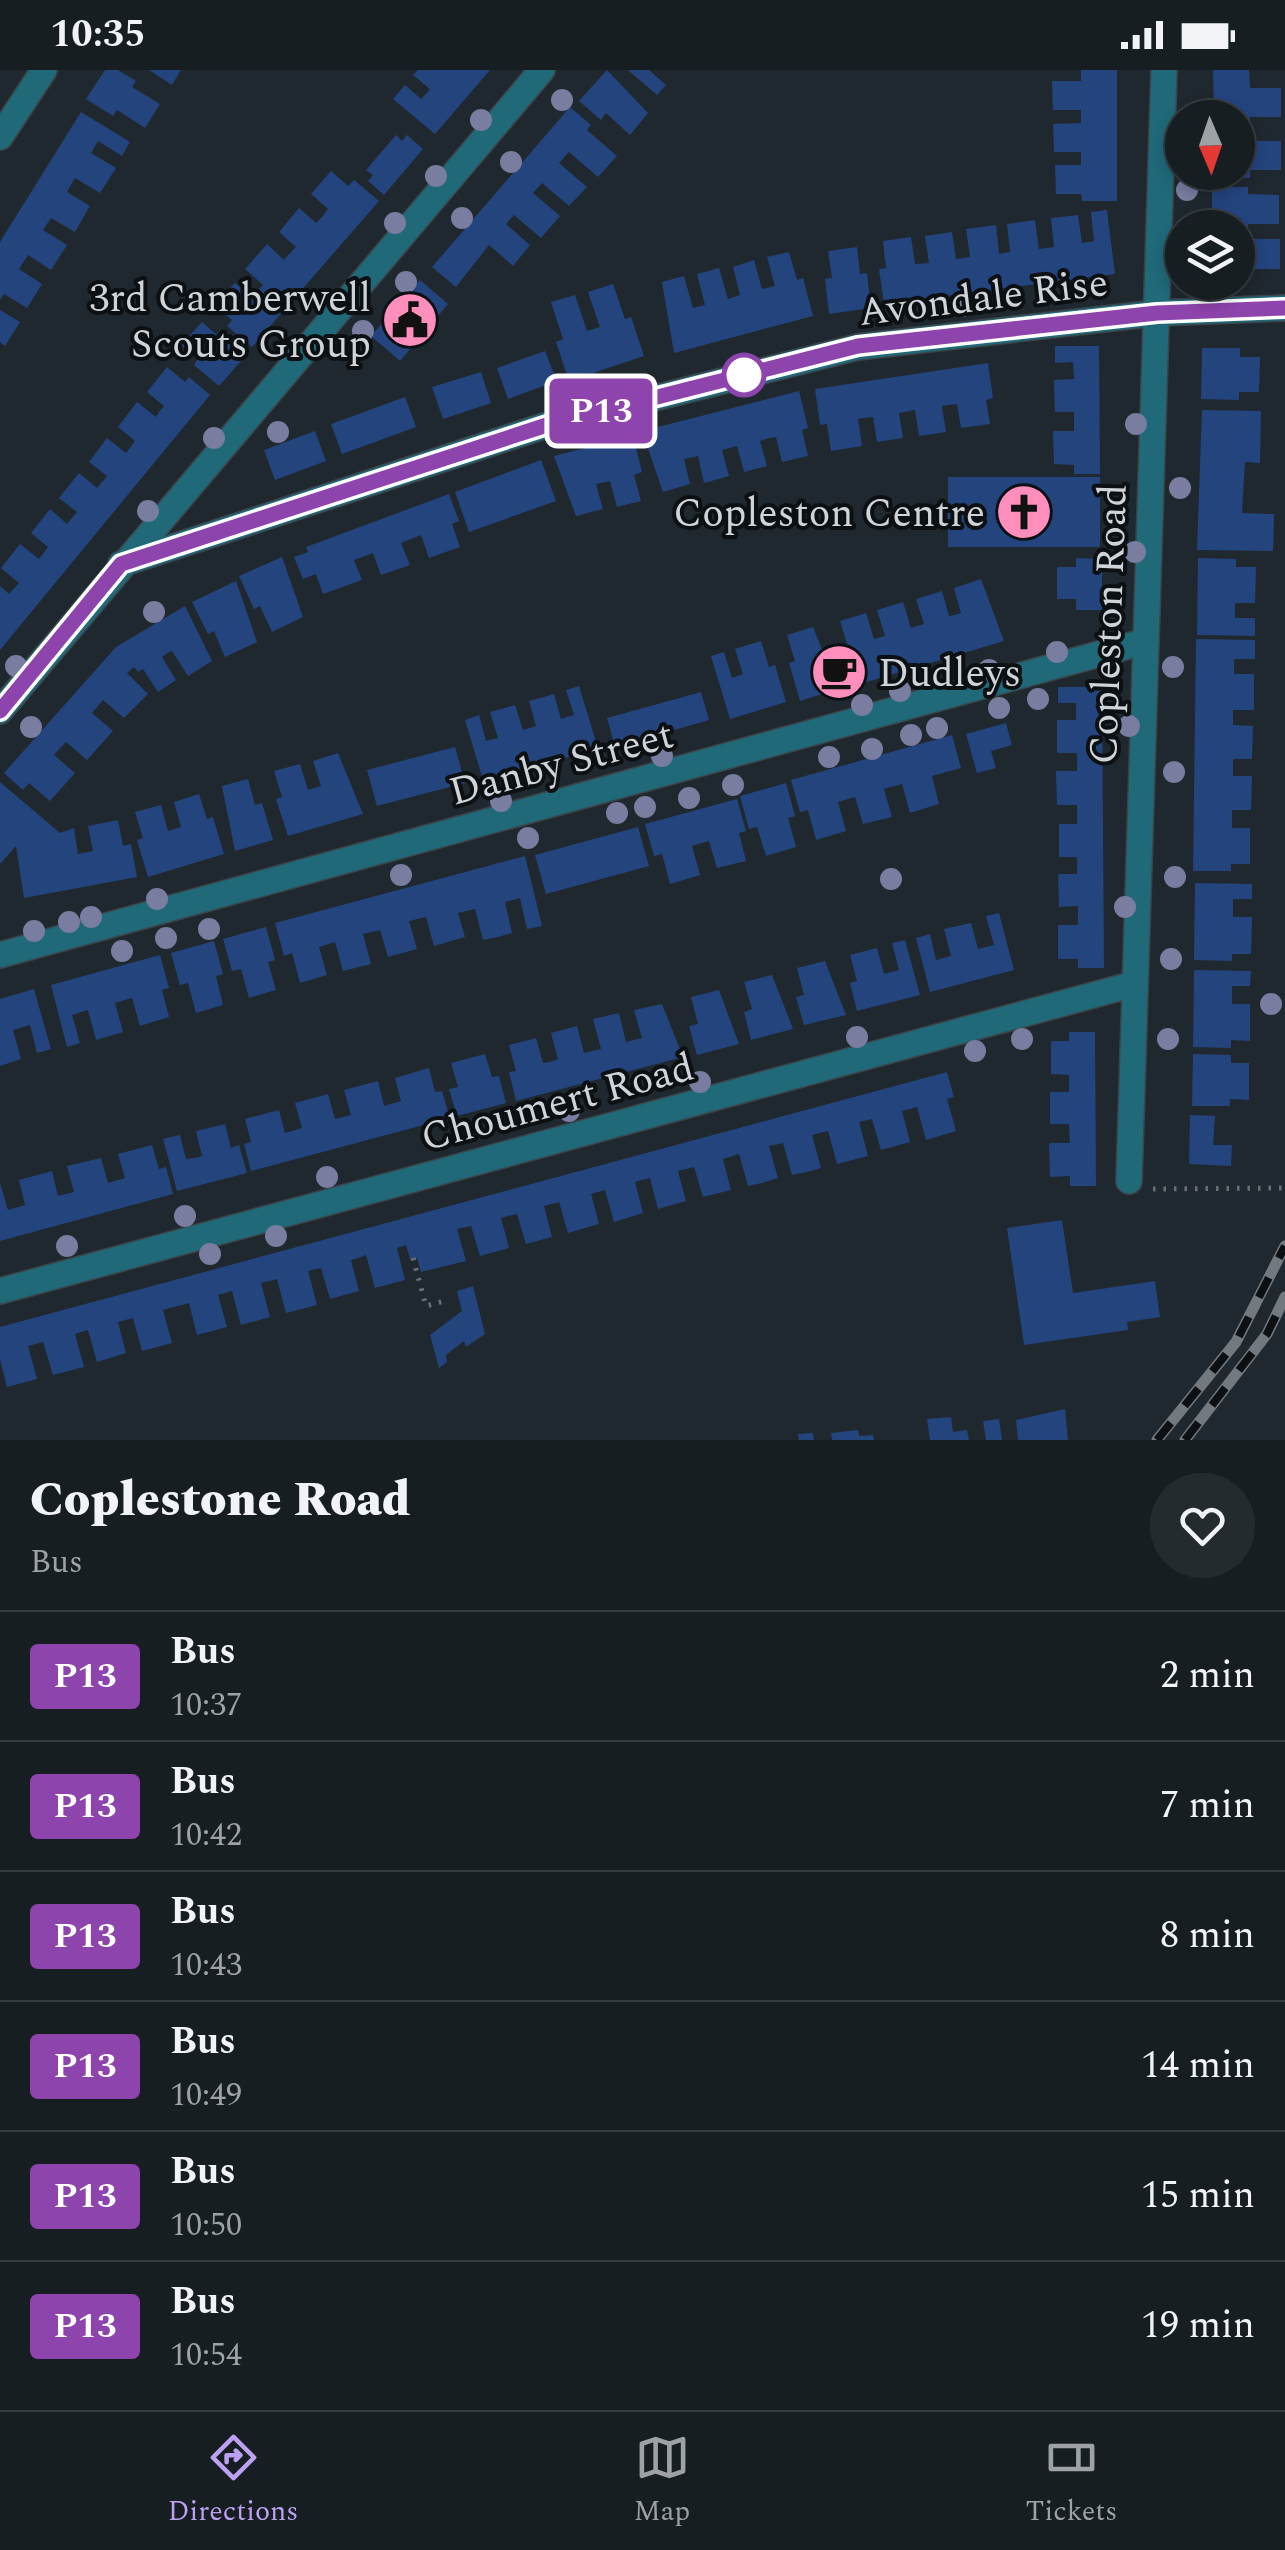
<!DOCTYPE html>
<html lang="en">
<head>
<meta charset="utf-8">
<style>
  body { margin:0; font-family:Spectral,serif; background:#242b2f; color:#f1f3f6; height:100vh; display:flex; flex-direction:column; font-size:38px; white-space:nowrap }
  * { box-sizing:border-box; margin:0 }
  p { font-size:32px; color:#9ea2a5 }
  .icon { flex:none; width:55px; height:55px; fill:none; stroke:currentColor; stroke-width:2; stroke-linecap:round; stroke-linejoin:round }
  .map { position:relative; height:1370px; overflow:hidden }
  .drawer { display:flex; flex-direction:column; background:#171e22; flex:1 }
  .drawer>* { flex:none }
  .badge { padding:0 20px; border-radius:8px; font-size:35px; line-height:65px }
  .needle { width:65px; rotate:178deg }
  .fabs { position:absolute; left:1165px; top:30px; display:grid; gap:20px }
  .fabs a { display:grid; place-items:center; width:90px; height:90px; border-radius:50%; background:#171e22; box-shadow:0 5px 15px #0003,0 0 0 2px #363c40; font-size:50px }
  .map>.badge { position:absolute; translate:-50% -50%; box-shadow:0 0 0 5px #fff }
  .round { display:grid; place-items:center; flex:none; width:105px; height:105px; border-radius:52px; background:#242b2f }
  .summary { display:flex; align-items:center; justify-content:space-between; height:170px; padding:0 30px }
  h1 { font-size:48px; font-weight:800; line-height:75px }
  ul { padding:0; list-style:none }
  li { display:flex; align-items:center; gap:30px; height:130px; padding:0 30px; border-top:2px solid #363c40 }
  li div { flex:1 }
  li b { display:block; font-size:38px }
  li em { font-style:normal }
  li .badge { min-width:110px; font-weight:700; text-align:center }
  .status { display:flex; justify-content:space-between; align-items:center; height:70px; padding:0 50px; background:#171e22; direction:ltr }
  .status svg { height:28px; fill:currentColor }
  .tabs { display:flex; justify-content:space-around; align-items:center; height:140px; border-top:2px solid #363c40; background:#171e22; font-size:28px; color:#9ea2a5 }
  .tabs a { display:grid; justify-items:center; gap:5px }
  .tabs .current { color:#bca0f2 }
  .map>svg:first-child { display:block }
  .building { fill:#24447e }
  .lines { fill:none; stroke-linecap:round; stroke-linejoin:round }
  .minor-casing { stroke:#3b4449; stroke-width:28 }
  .path { stroke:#697075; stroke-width:5; stroke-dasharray:2.5 8; stroke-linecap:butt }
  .minor { stroke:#1f6979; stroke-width:25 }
  .rail-casing { stroke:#727a7f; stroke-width:11 }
  .rail { stroke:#0c1013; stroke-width:8; stroke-dasharray:22; stroke-linecap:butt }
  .tree { fill:#797d9f }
  .line-casing { stroke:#fff; stroke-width:22 }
  .line { stroke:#8e44ad; stroke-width:15 }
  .stop-dot { fill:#fff; stroke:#8e44ad; stroke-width:5 }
  .labels { text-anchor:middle; stroke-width:8; stroke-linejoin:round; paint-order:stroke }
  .street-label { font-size:40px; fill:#ced4d8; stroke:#0c1013 }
  .poi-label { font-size:40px; fill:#ced4d8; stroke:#0c1013; text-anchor:end }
</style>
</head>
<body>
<div class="status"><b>10:35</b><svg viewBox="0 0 49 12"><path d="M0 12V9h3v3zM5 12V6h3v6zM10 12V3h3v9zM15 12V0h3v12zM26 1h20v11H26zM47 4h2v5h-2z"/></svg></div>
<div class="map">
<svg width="1285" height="1370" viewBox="0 0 1285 1370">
  <rect width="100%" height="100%" fill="#1f282e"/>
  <!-- building -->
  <g class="building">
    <path d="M105,0H118L136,11L132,17L160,34L145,58L117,40L113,46L86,29Z"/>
    <path d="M149,0H181L172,15Z"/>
    <path d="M418,0H490L435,64L393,29L405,15L421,29L426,24L430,19L413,5Z"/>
    <path d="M607,0L648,43L630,65L606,43L601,50L579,31Z"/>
    <path d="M628,0H649L666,15L657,25Z"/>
    <path d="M1081,0H1117V131H1082L1081,124H1056L1055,95H1081V82H1054L1053,54L1081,53V40H1053L1052,11H1081Z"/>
    <path d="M1213,0H1249L1250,18H1281V47H1250V56L1238,55V48H1214Z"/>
    <path d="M570,37L591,55L587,60L617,86L598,107L569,82L559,93L587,117L569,136L542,113L533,123L560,146L541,168L514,145L506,154L530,175L513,196L489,175L456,217L432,197Z"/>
    <path d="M81,42L130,72L122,86L98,71L91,83L116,98L100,123L75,108L67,122L90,136L75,162L51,148L43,160L67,175L51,200L28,185L19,199L42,214L27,238L4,224L0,230V172Z"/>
    <path d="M1238,63H1250V71H1281V100H1250V108H1214V102H1238Z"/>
    <path d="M396,65L402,71L407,65L423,79L384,125L368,111L373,105L366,100Z"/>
    <path d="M331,101L348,116L354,110L379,131L252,277L227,256L232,250L215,236L235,213L252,227L263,215L245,199L267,174L284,190L289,184L296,177L279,162L299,138L316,153L322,147L328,139L311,124Z"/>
    <path d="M1212,117H1248V124L1279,125V154H1248V162L1249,169H1280V199H1248V207H1238V158H1212Z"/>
    <path d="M1107,140L1115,204L884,234L879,199L886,198L883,171L911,167L915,194L929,193L925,166L952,162L956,189L970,187L966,159L996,155L999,184L1010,182L1007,154L1035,150L1039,179L1054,177L1051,148L1078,145L1082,173L1094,171L1091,142Z"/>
    <path d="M857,177L860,204L867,203L871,238L829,244L825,209L832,208L828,181Z"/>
    <path d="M789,182L797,210L803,208L813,246L674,283L662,212L684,206L693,238L705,235L697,204L719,198L728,229L740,225L733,197L754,190L762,219L775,216L767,187Z"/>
    <path d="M420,210L448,234L400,291L371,266Z"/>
    <path d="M613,214L625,249L631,247L644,286L569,311L556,272L563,269L551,232L575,225L587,261L600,257L588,222Z"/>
    <path d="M0,240L20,252L5,276L0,272Z"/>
    <path d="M202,252L218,266L224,260L249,282L219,316L194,295L198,289L181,275Z"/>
    <path d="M1055,276H1099L1100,404H1074V395L1054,394L1053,361H1074V342H1055L1054,310L1074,309L1073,292L1055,293Z"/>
    <path d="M1202,278H1240V287H1260L1259,322H1239V330L1201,329Z"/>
    <path d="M545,281L557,311L508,329L497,298Z"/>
    <path d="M988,293L993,328L986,330L990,354L961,358L957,334L942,336L946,362L919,366L915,340L899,343L903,368L877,372L873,347L863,348L858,349L862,376L831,381L827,354L820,355L815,319Z"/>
    <path d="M167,297L185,312L189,307L210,325L0,580V516L9,524L19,513L1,498L20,474L39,489L48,477L31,463L50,439L67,454L77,442L59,428L79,403L97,418L107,406L89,392L107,368L126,383L135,371L118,357L137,332L156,347L159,342L164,336L147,322Z"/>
    <path d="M481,302L491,333L443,349L432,317Z"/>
    <path d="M799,321L808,358L802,360L808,386L782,392L776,367L769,368L760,371L767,396L744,402L737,376L722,380L729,406L704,413L698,386L684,389L690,414L663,422L642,361Z"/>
    <path d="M405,327L416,357L342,384L331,354Z"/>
    <path d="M1202,340L1261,341L1260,393L1245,392L1242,443L1274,444L1273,481L1197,480Z"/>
    <path d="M315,361L326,391L275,410L264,380Z"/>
    <path d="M633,366L642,402L634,405L641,431L617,437L610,411L596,414L603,439L576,446L554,386Z"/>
    <path d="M541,390L556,431L469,462L455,422Z"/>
    <rect x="948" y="407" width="152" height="70"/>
    <path d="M449,424L459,451L452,454L460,477L429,488L421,465L401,473L410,495L381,505L373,483L354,490L362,510L323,524L316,504L303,509L294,487L308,482L306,477Z"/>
    <path d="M282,487L303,547L272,562L260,536L254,539L239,506Z"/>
    <path d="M1076,488L1102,489V540H1076V529H1057V497H1076Z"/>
    <path d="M1198,488L1236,489V497H1256L1255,533H1235V548H1255V566L1197,565Z"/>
    <path d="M981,509L1004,571L853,616L842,579L848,577L840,551L866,543L874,569L885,566L877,540L903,532L911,558L917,556L924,554L916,529L942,521L949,546L955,545L961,543L954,518Z"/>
    <path d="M236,511L257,572L225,587L214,561L208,564L192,532Z"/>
    <path d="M185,536L212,591L188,606L172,581L167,583L162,587L176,610L158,622L143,599L138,602L134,597L127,603L148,624L124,648L103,630L92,643L113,661L87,690L66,672L60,678L54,685L75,703L50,731L29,713L23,720L4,703L116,577Z"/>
    <path d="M813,557L838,619L800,631L789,593L795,591L787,565Z"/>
    <path d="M1196,569L1255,570V589H1234V604H1254V640H1233V655L1253,656L1252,689H1233V706H1252L1251,740H1232V758H1250V794H1231V801H1193Z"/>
    <path d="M761,571L769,597L775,595L786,632L730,649L711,586L724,582L732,608L743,604L735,579Z"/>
    <path d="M579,616L598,678L484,713L465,650L479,645L486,671L498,668L490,642L515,635L523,660L530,658L536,656L529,631L554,624L561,649L567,647L574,645L566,620Z"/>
    <path d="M1058,617H1102L1104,898H1078V889H1058V855H1078V836L1059,837L1058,804H1077V787H1059V754H1077V735H1057L1056,701H1077V683H1057V650H1076V633H1058Z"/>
    <path d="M701,622L709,650L615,677L607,648Z"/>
    <path d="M1006,653L1012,675L991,681L996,698L977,703L966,664Z"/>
    <path d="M952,665L961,698L932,706L939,734L910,743L902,714L884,719L892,747L863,754L855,727L838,732L846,761L816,770L808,740L800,742L791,710Z"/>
    <path d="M455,677L465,713L377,736L367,700Z"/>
    <path d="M338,683L363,744L288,766L276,729L282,727L274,701L300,694L308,720L321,716L313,691Z"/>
    <path d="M248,709L255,735L262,733L273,770L235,781L222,716Z"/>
    <path d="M0,712L60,763L74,758L78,784L93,781L88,756L118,750L123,776L131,774L137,807L24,828L16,776L0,794Z"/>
    <path d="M786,713L795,746L788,748L796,777L766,786L757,757L749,759L740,726Z"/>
    <path d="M199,724L207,749L213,747L224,784L148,807L137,770L143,768L135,742L161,735L168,761L181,757L174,732Z"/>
    <path d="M737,729L746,761L739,763L746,791L717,798L709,771L692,776L700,805L670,814L662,784L654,786L645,754Z"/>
    <path d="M638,757L649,796L546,824L535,785Z"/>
    <path d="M525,786L542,856L527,859L520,828L505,832L512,863L498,867L483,870L475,839L458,843L465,867L434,876L426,847L409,851L417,879L388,887L380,860L363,864L371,894L343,901L335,872L319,877L327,905L300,913L292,883L284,886L275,853Z"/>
    <path d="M1195,813L1252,814V829H1233V847H1252L1251,884H1232V891L1194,890Z"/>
    <path d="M999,843L1014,900L930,922L916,868L930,864L936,890L951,886L944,859L971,853L978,879L994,875L986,846Z"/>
    <path d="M266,857L275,890L268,892L276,920L249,928L241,899L232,901L223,869Z"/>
    <path d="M905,870L920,925L857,941L850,913L857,911L850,885L877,878L884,904L899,900L892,873Z"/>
    <path d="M214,871L223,904L216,906L223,935L196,943L188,913L180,915L171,883Z"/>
    <path d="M160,885L169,918L162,920L169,947L140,956L132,928L115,933L123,962L96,970L88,940L72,945L80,973L67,977L51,915Z"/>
    <path d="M825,891L846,945L804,955L796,927L804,925L797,898Z"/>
    <path d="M1194,900L1251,901L1250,916H1232V934H1250V971L1231,970V978L1193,977Z"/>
    <path d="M772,905L793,959L751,970L744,942L752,939L744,912Z"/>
    <path d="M34,919L51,979L37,983L30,955L13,960L21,989L0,996V929Z"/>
    <path d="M719,920L739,974L697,985L689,956L698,954L691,927Z"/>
    <path d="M662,934L683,987L516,1031L509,1002L516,1001L509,975L536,968L543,993L550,992L558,989L551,963L577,956L584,983L601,979L593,949L619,943L626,972L642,968L634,940Z"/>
    <path d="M1069,962H1095L1096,1116H1070V1106L1050,1107L1049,1073H1070L1069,1054H1050V1022H1069V1005L1051,1004V971H1069Z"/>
    <path d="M485,984L492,1007L499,1006L506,1033L457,1046L449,1019L458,1017L451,993Z"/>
    <path d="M1193,984L1231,985V993H1249V1030L1230,1029V1036H1192Z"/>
    <path d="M429,998L435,1022L442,1021L450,1048L251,1101L244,1074L251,1072L245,1049L279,1040L285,1063L302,1058L295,1033L328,1024L335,1049L351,1045L344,1020L378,1011L384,1036L401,1031L395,1008Z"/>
    <path d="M947,1002L954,1027L947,1029L956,1061L926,1070L917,1037L902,1041L910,1072L881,1080L872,1049L859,1052L868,1086L837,1094L828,1061L812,1065L821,1098L807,1102L792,1105L783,1073L769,1076L778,1108L762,1113L748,1116L739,1084L723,1089L731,1120L703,1127L694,1097L678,1101L686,1131L658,1139L650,1108L642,1110L635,1112L643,1143L614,1152L605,1120L591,1124L599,1154L568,1163L559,1132L544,1136L552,1167L526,1174L517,1144L508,1146L501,1148L509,1178L480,1186L471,1156L457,1159L466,1191L421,1202L417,1188L410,1189L406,1175L397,1178L405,1210L375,1218L366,1185L358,1188L351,1190L359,1221L330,1229L321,1198L308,1201L317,1235L286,1243L277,1209L261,1213L270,1247L241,1255L232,1221L218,1225L227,1257L197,1265L189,1233L163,1240L172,1273L142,1281L133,1248L118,1252L126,1283L97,1292L88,1260L75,1264L84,1297L53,1305L43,1272L28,1276L37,1309L7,1317L0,1289V1257Z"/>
    <path d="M1190,1045L1215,1046L1213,1075H1232L1231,1096L1189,1094Z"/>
    <path d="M225,1054L231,1078L239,1075L247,1103L177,1121L163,1069L180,1065L186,1089L195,1088L202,1086L196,1061Z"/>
    <path d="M152,1075L159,1099L166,1097L173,1124L0,1171V1113L8,1140L25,1135L19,1110L52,1101L58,1126L74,1122L67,1096L101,1088L108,1113L125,1108L118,1084Z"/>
    <path d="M1062,1150L1073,1223L1155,1211L1160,1247L1127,1252L1128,1260L1024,1275L1007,1158Z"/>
    <path d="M473,1216L485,1264L466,1277L464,1271L446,1285L447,1292L439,1298L430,1265L462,1241L457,1221Z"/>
    <path d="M1065,1339L1068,1370H1018L1016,1350Z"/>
    <path d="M951,1347L953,1362L967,1360L969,1370H930L927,1349Z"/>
    <path d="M999,1349L1002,1370H986L983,1351Z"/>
    <path d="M858,1360L859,1366L873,1365L874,1370H832L831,1363Z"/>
    <path d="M813,1363L814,1370H799L798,1364Z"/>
  </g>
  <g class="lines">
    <!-- minor casing -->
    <g class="minor-casing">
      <g id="minor">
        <path d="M0,67L44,0"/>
        <path d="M121,494L547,355L858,277L1157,243L1285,238"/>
        <path d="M0,641L542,0"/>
        <path d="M0,885L1143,572"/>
        <path d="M1129,1111L1164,0"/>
        <path d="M0,1221L1134,914"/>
      </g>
    </g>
    <!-- path -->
    <g class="path">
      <path d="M1153,1119L1285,1118"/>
      <path d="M413,1188L426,1236L448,1230"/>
    </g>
    <!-- minor -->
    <use href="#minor" class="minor"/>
    <!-- rail casing -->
    <g class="rail-casing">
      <g id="rail">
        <path d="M1157,1370L1236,1272L1285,1176"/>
        <path d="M1185,1370L1267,1264L1285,1227"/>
      </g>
    </g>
    <!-- rail -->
    <use href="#rail" class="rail"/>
  </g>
  <!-- trees -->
  <g class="tree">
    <circle cx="562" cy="30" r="11"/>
    <circle cx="481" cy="50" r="11"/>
    <circle cx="511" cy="92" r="11"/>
    <circle cx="436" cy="106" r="11"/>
    <circle cx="1187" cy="120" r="11"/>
    <circle cx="462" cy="148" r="11"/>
    <circle cx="395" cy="153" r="11"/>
    <circle cx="406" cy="212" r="11"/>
    <circle cx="962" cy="236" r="11"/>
    <circle cx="363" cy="261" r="11"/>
    <circle cx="1136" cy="354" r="11"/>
    <circle cx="278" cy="362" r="11"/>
    <circle cx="214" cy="368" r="11"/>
    <circle cx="1180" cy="418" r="11"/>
    <circle cx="148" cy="441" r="11"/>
    <circle cx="1135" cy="482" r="11"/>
    <circle cx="154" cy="542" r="11"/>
    <circle cx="1057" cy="582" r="11"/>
    <circle cx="16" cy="596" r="11"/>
    <circle cx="1173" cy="597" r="11"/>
    <circle cx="989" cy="600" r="11"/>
    <circle cx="900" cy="621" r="11"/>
    <circle cx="1038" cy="629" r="11"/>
    <circle cx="862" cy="635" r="11"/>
    <circle cx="999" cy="638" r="11"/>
    <circle cx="1129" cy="656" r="11"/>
    <circle cx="31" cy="657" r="11"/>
    <circle cx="937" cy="658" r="11"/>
    <circle cx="911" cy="665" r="11"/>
    <circle cx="872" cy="679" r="11"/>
    <circle cx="662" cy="686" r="11"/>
    <circle cx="829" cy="687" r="11"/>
    <circle cx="1174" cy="702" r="11"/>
    <circle cx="733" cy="715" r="11"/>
    <circle cx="689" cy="728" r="11"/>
    <circle cx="501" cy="731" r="11"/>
    <circle cx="645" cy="737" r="11"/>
    <circle cx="617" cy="743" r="11"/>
    <circle cx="528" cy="768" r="11"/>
    <circle cx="401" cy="805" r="11"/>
    <circle cx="1175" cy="807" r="11"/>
    <circle cx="891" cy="809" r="11"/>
    <circle cx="157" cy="829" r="11"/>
    <circle cx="1125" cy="837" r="11"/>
    <circle cx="91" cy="847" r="11"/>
    <circle cx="69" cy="852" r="11"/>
    <circle cx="209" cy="859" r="11"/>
    <circle cx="34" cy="861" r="11"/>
    <circle cx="166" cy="868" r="11"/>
    <circle cx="122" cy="881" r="11"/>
    <circle cx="1171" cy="889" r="11"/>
    <circle cx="1271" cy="934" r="11"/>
    <circle cx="857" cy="967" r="11"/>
    <circle cx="1022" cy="969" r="11"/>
    <circle cx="1168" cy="969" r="11"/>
    <circle cx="975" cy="981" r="11"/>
    <circle cx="700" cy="1012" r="11"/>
    <circle cx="569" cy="1041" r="11"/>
    <circle cx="327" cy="1107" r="11"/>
    <circle cx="185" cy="1146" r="11"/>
    <circle cx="276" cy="1166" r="11"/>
    <circle cx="67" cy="1176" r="11"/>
    <circle cx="210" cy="1184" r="11"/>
  </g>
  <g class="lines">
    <!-- line casing -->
    <g class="line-casing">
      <path id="line" d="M0,641L121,494L547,355L858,276L1157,243L1285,238"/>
    </g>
    <!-- line -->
    <use href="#line" class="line"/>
  </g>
  <!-- icons -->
  <defs>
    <g id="civic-disc" transform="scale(2.875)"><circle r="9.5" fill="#fe8ebc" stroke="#0c1013"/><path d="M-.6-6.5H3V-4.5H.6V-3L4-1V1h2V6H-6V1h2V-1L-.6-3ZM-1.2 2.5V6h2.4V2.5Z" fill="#111"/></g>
    <g id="church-disc" transform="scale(2.875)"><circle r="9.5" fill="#fe8ebc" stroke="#0c1013"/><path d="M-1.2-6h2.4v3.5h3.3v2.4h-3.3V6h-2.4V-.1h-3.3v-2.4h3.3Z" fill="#111"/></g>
    <g id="cafe-disc" transform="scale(2.875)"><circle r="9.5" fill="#fe8ebc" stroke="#0c1013"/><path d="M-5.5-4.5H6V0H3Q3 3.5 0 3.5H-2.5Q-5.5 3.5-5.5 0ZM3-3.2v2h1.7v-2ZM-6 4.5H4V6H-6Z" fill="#111"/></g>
  </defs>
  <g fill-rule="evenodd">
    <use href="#civic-disc" x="410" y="250"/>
    <use href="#church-disc" x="1024" y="442"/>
    <use href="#cafe-disc" x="839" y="602"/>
  </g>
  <!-- markers -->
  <circle class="stop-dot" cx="744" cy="305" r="20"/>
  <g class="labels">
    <!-- street labels -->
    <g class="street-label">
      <text transform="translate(983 226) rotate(-7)" y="14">Avondale Rise</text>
      <text transform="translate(1107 554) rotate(-88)" y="14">Copleston Road</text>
      <text transform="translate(561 692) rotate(-15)" y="14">Danby Street</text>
      <text transform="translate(557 1031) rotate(-15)" y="14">Choumert Road</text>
    </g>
    <!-- poi labels -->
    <g class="poi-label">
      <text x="371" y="241">3rd Camberwell<tspan x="371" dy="46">Scouts Group</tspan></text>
      <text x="985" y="456">Copleston Centre</text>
      <text x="878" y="616" text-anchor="start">Dudleys</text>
    </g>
  </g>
</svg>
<div class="fabs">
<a><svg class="needle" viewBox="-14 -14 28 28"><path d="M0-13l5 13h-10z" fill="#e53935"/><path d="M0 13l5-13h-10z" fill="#9ea2a5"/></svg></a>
<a><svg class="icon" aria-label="layers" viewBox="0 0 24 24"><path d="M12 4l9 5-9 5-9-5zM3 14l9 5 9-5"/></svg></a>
</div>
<b class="badge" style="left:601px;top:341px;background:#8e44ad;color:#fff">P13</b>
</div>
<section class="drawer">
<div class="summary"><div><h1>Coplestone Road</h1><p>Bus</p></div><a class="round"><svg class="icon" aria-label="heart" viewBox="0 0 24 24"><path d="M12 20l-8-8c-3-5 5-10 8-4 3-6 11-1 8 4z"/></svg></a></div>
<ul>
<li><span class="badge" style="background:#8e44ad;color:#fff">P13</span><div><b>Bus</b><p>10:37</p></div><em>2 min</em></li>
<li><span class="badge" style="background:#8e44ad;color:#fff">P13</span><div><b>Bus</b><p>10:42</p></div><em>7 min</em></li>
<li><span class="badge" style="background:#8e44ad;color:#fff">P13</span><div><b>Bus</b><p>10:43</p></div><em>8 min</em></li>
<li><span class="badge" style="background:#8e44ad;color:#fff">P13</span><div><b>Bus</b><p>10:49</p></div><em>14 min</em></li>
<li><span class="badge" style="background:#8e44ad;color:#fff">P13</span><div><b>Bus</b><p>10:50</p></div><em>15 min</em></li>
<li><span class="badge" style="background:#8e44ad;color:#fff">P13</span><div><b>Bus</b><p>10:54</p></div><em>19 min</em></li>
</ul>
</section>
<nav class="tabs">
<a class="current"><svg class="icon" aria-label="directions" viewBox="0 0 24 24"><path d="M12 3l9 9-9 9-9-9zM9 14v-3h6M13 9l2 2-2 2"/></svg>Directions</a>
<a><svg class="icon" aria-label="map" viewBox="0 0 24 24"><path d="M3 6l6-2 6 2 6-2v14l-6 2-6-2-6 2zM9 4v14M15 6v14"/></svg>Map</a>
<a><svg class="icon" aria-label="tickets" viewBox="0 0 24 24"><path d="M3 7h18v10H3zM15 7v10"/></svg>Tickets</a>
</nav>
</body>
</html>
